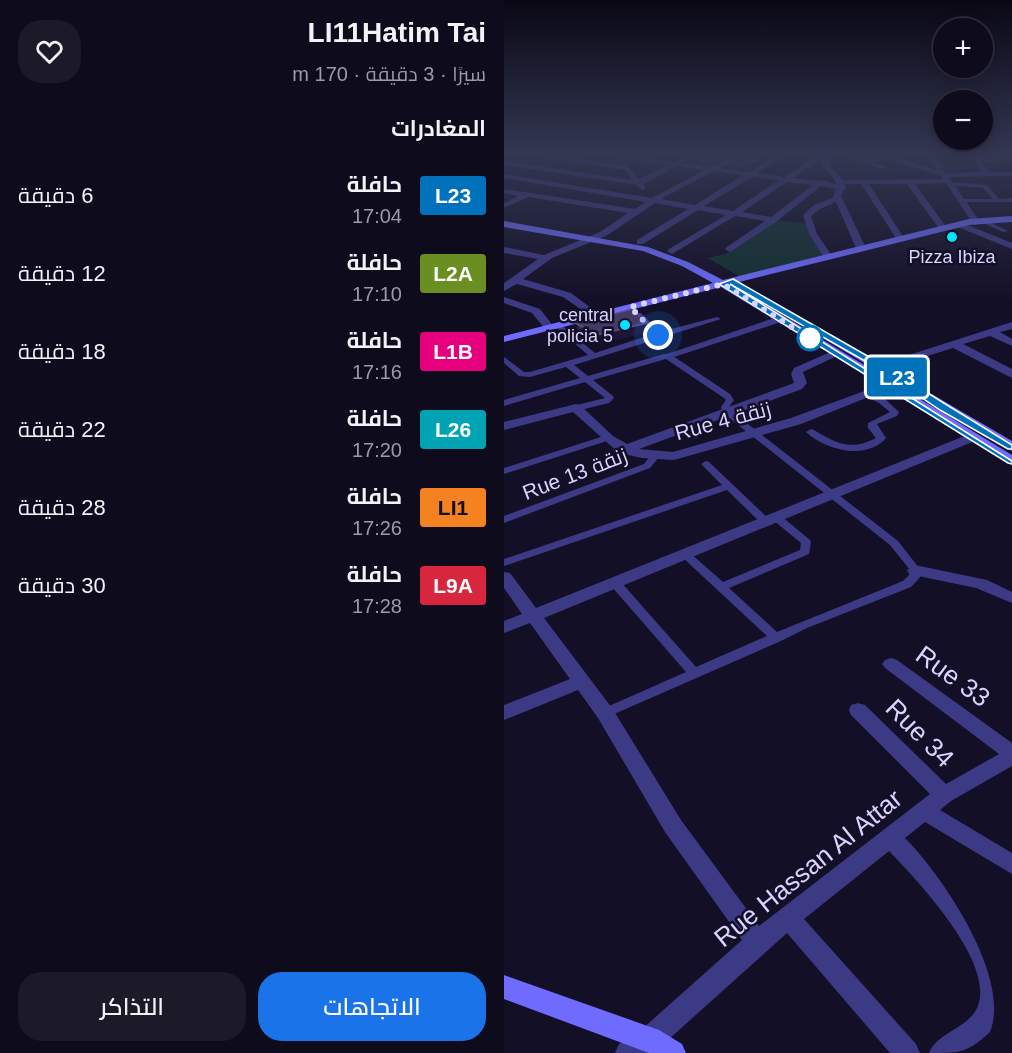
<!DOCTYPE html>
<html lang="ar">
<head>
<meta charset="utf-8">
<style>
  body { margin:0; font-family:Helvetica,Cairo,sans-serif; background:#1c1929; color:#f1f3f6; direction:rtl; height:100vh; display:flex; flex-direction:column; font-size:22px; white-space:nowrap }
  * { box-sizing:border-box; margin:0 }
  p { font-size:20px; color:#9b9ba3 }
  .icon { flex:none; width:33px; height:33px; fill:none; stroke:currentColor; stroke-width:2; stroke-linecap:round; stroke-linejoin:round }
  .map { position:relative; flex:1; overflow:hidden; direction:ltr }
  .side { display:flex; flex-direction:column; background:#0e0b1c; width:504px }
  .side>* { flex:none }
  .badge { padding:0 12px; border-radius:4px; font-size:21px; line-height:39px }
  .tools { position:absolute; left:429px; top:18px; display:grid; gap:12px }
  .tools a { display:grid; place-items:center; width:60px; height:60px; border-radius:50%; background:#0e0b1c; box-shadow:0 3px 15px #0003,0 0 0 2px #2e2b3b; font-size:30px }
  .you { position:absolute; width:30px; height:30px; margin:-15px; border:4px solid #fff; border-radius:50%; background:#1a73e8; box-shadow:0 0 0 9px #1a73e833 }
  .map>.badge { position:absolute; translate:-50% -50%; box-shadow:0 0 0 3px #fff }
  h2 { padding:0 18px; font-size:22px; line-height:54px }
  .round { display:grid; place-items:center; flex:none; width:63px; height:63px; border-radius:24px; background:#1c1929 }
  .head { display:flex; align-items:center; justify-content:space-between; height:102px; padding:0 18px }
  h1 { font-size:28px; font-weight:600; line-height:45px }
  .cta { display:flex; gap:12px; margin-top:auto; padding:12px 18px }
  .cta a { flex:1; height:69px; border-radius:24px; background:#1a73e8; color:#fff; font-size:24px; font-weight:600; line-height:69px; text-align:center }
  .cta a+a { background:#1c1929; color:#f1f3f6 }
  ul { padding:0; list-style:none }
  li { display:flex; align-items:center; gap:18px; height:78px; padding:0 18px }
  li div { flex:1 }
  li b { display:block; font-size:22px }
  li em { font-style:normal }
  li .badge { min-width:66px; font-weight:700; text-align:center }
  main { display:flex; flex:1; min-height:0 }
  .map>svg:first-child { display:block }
  .green { fill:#12302f }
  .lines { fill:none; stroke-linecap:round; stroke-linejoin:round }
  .lane { fill:#3d3a85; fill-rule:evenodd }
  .street { fill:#3d3a85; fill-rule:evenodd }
  .secondary { fill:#6f6bff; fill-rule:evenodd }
  .wall { fill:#312854 }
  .shaded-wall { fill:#1d163a }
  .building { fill:#433a66; stroke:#5a527e; stroke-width:1.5 }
  .line { fill:#0072bc; stroke:#fff; stroke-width:1.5 }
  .walk { stroke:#d9d4ff; stroke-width:6; stroke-dasharray:0 10.8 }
  .poi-dot { fill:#00e5ff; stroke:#130f26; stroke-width:2 }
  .stop-dot { fill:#fff; stroke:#0072bc; stroke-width:3 }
  .labels { text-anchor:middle; stroke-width:5; stroke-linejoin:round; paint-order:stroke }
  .far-poi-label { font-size:18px; fill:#d9d4ff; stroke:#130f26 }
  .street-label { font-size:21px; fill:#d9d4ff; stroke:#130f26 }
  .near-street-label { font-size:26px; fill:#d9d4ff; stroke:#130f26 }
</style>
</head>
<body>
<main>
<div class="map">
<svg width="508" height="1053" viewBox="0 0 508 1053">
  <rect width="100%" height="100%" fill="#130f26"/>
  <!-- green -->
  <path class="green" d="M269,220L306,224L324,257L236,277L204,258L221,254Z"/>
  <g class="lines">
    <!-- lane -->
    <g class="lane">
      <path d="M381,155L383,158L364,163L361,161Z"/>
      <path d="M447,182L483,185L495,199L508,198V202H456L455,201L458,199H489L479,188L445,185Z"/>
      <path d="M477,220H481L504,231L499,232L477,222Z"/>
      <path d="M131,313H137L156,332L213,317L217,319L70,365L84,376L160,354H166L226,394L230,400L225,407L226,410L394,541L415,568L418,575L407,587L303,628L277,641L101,718L96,716L94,713L96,710L182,672L108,587L106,584L108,581H116L192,667L263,636L178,557L177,555L178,553H186L219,582L296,550L297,543L269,520L268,518L269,516H277L306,540L307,542L305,554L225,588L273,632L399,581L406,574V570L386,545L219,413L217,407L222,400L220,398L162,359L89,380L109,396L110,398L105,403L72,411L69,410V406L101,398L81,382L0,406V400L76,378L62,367L26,377L15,376L0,363V357L20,372H26L84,355L52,327V323H55L91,353L149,334L131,317Z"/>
      <path d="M364,391L381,399L395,412L393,416L373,424L382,438C362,461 321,450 302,432L307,429L310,430C333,444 347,451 372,438L364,428V423L386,412L375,403L361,396L360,394Z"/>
      <path d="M103,435L106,436L108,438L106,440L0,474V468Z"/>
      <path d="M150,454L155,457L146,468L0,523V516L140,464L147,455Z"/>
      <path d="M202,461L205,462L267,521L268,523L267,525H259L223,490L0,566V559L218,485L197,464Z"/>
    </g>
    <!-- street -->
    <g class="street">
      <path d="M22,154H39L123,166L135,179L164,165L98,154C122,153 145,161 169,161C178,161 185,154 195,154L180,163L208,167L232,154H240L216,168L245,172L274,154H282L253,173L281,177L316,154H325L326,166L339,180L439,179L437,176L366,154H376L433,170L422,154H429L442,173L478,172L469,159L508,156V160L477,163L486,172H508V176L445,177L476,222L472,225L469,224L442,183L411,184L443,228L439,231L436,230L403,184H365L400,238L396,241L392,238L357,184H340L342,187L337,196L362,248L357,251L352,248L332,202L316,209L307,216L313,234L329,257L324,260L321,259L305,234L299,215L310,205L329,198L332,189L317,186L272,222L226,252L221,249L223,247L261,221L231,216L168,254L163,251L165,249L222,215L194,210L139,244H133V240L184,209L151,203L102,236L48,258L19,279L67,293L95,314V318L91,319L59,297L13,284L0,291V283L34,259L0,253V247L40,255L96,232L124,213L24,197L0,208V203L14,196L0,193V189L131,209L142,202L0,178V174L148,198L201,170L173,166L139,184L142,188L138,190L132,185L0,165V161L128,180L121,170ZM317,159C318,171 330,173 332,184L318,180L314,181L289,178ZM210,171L239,175L191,205L157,199ZM248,177L275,180L229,211L200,206ZM283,182L309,185L267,217L238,212Z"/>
      <path d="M335,154H345L384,167L377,169Z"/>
      <path d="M454,221L508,243V249L451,226L450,224Z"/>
      <path d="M0,297L36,309L50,327L45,330L41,329L28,313L0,303Z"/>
      <path d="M276,316L280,317V321L167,358H159L157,356Z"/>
      <path d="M508,322V329L496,332L508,339V346L486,336L459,344L508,369V378L449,348L366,374L362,376L356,372L358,370Z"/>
      <path d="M331,350L337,353L335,355L299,372L303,383L298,389L135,449L169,452L287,418L382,383H390L392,386L297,424L170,460L138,458L115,453L69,412L0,430V422L72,404L76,405L109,436L123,444L290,383L287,374L290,368Z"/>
      <path d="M468,433L473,434L475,437L473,440L40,618L108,708L177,820L255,926L426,794L347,715L345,710L347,705L354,703L361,705L442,784L495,754L381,668L378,664L381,660L387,658L393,660L508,743V766L447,801L436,810L508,853V874L421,822L401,838C438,875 508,978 486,1032C463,1053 457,1053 425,1053C433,1033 461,1029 472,1010C496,967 413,880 385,851L300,919L412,1044L416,1053H386L283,933L155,1048L148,1053H111L115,1044L137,1030L238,940L161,832L94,718L74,690L0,720V705L66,679L26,623L0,633V621L18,614L0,588V572L6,573L32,608Z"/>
      <path d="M411,565L483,580L508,592V603L472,588L405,574L403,570Z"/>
    </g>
    <!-- secondary -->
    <g class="secondary">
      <path d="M508,216V222L465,225L227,284L508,455V465L217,287L0,342V336L209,283L178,266L139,251L0,227V221L144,247L184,262L219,280L465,219Z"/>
      <path d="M289,313L508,441V451L285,318L284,316Z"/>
      <path d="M0,975L155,1030L178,1044L182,1053H145L0,999Z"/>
    </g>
  </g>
  <!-- wall -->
  <g class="wall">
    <path d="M208,154V165L198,163L197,160Z"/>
    <path d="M223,163H250V165L241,169L223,167Z"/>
    <path d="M73,324L144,332L94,344L74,334Z"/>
  </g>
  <!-- shaded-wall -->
  <g class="shaded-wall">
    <path d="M221,154H228L208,165L207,161Z"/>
    <path d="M260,154H266L250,163V165L241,169V165L247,160Z"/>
    <path d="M143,323L144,332L94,344L93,335Z"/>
  </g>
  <!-- building -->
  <g class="building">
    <path d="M208,154H221L207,161L197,160Z"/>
    <path d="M239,154H260L247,160L250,161L241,165L223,163Z"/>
    <path d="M128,309L143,323L93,335L73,324Z"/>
  </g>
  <!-- sky -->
  <linearGradient id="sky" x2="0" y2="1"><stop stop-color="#0a0815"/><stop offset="0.51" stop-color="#333752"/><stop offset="1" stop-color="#333752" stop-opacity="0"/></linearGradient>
  <rect width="508" height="301" fill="url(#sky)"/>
  <!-- line -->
  <path class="line" d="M229,279L381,366L443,405L508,445V449H504L436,410L375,369L226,284L508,461V464L504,463L215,284Z"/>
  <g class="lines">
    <!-- walk -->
    <path class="walk" d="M154,335L126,307L219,284L312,342L306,338"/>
  </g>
  <!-- markers -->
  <g class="poi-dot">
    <circle cx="448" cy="237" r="6"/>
    <circle cx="121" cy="325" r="6"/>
  </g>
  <circle class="stop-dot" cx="306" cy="338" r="12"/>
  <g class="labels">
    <!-- far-poi labels -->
    <g class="far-poi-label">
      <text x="448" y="263">Pizza Ibiza</text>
      <text x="109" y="321" text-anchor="end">central<tspan x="109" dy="21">policia 5</tspan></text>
    </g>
    <!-- street labels -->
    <g class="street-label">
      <text transform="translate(219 421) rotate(-15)" y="7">Rue 4 زنقة</text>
      <text transform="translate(71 474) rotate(-21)" y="7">Rue 13 زنقة</text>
    </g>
    <!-- near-street labels -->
    <g class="near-street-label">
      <text transform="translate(449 676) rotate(36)" y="9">Rue 33</text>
      <text transform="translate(416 733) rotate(45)" y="9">Rue 34</text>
      <text transform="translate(304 868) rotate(-39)" y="9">Rue Hassan Al Attar</text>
    </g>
  </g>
</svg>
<div class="tools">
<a>+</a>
<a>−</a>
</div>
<div class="you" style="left:154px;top:335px"></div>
<b class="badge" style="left:393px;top:377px;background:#0072bc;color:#fff">L23</b>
</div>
<section class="side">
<div class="head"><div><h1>LI11Hatim Tai</h1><p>سيرًا · 3 دقيقة · 170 m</p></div><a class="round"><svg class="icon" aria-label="heart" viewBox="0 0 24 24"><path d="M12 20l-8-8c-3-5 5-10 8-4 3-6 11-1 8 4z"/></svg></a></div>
<h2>المغادرات</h2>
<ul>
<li><span class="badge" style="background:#0072bc;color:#fff">L23</span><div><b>حافلة</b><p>17:04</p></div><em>6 دقيقة</em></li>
<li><span class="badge" style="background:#6b8e23;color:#fff">L2A</span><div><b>حافلة</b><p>17:10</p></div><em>12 دقيقة</em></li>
<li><span class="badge" style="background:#e6007e;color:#fff">L1B</span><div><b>حافلة</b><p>17:16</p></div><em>18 دقيقة</em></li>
<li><span class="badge" style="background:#00a3b4;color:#fff">L26</span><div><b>حافلة</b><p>17:20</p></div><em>22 دقيقة</em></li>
<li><span class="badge" style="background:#f58220;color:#111">LI1</span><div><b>حافلة</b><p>17:26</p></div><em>28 دقيقة</em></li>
<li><span class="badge" style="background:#d7263d;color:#fff">L9A</span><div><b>حافلة</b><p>17:28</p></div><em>30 دقيقة</em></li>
</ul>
<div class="cta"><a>الاتجاهات</a><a>التذاكر</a></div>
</section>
</main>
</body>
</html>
